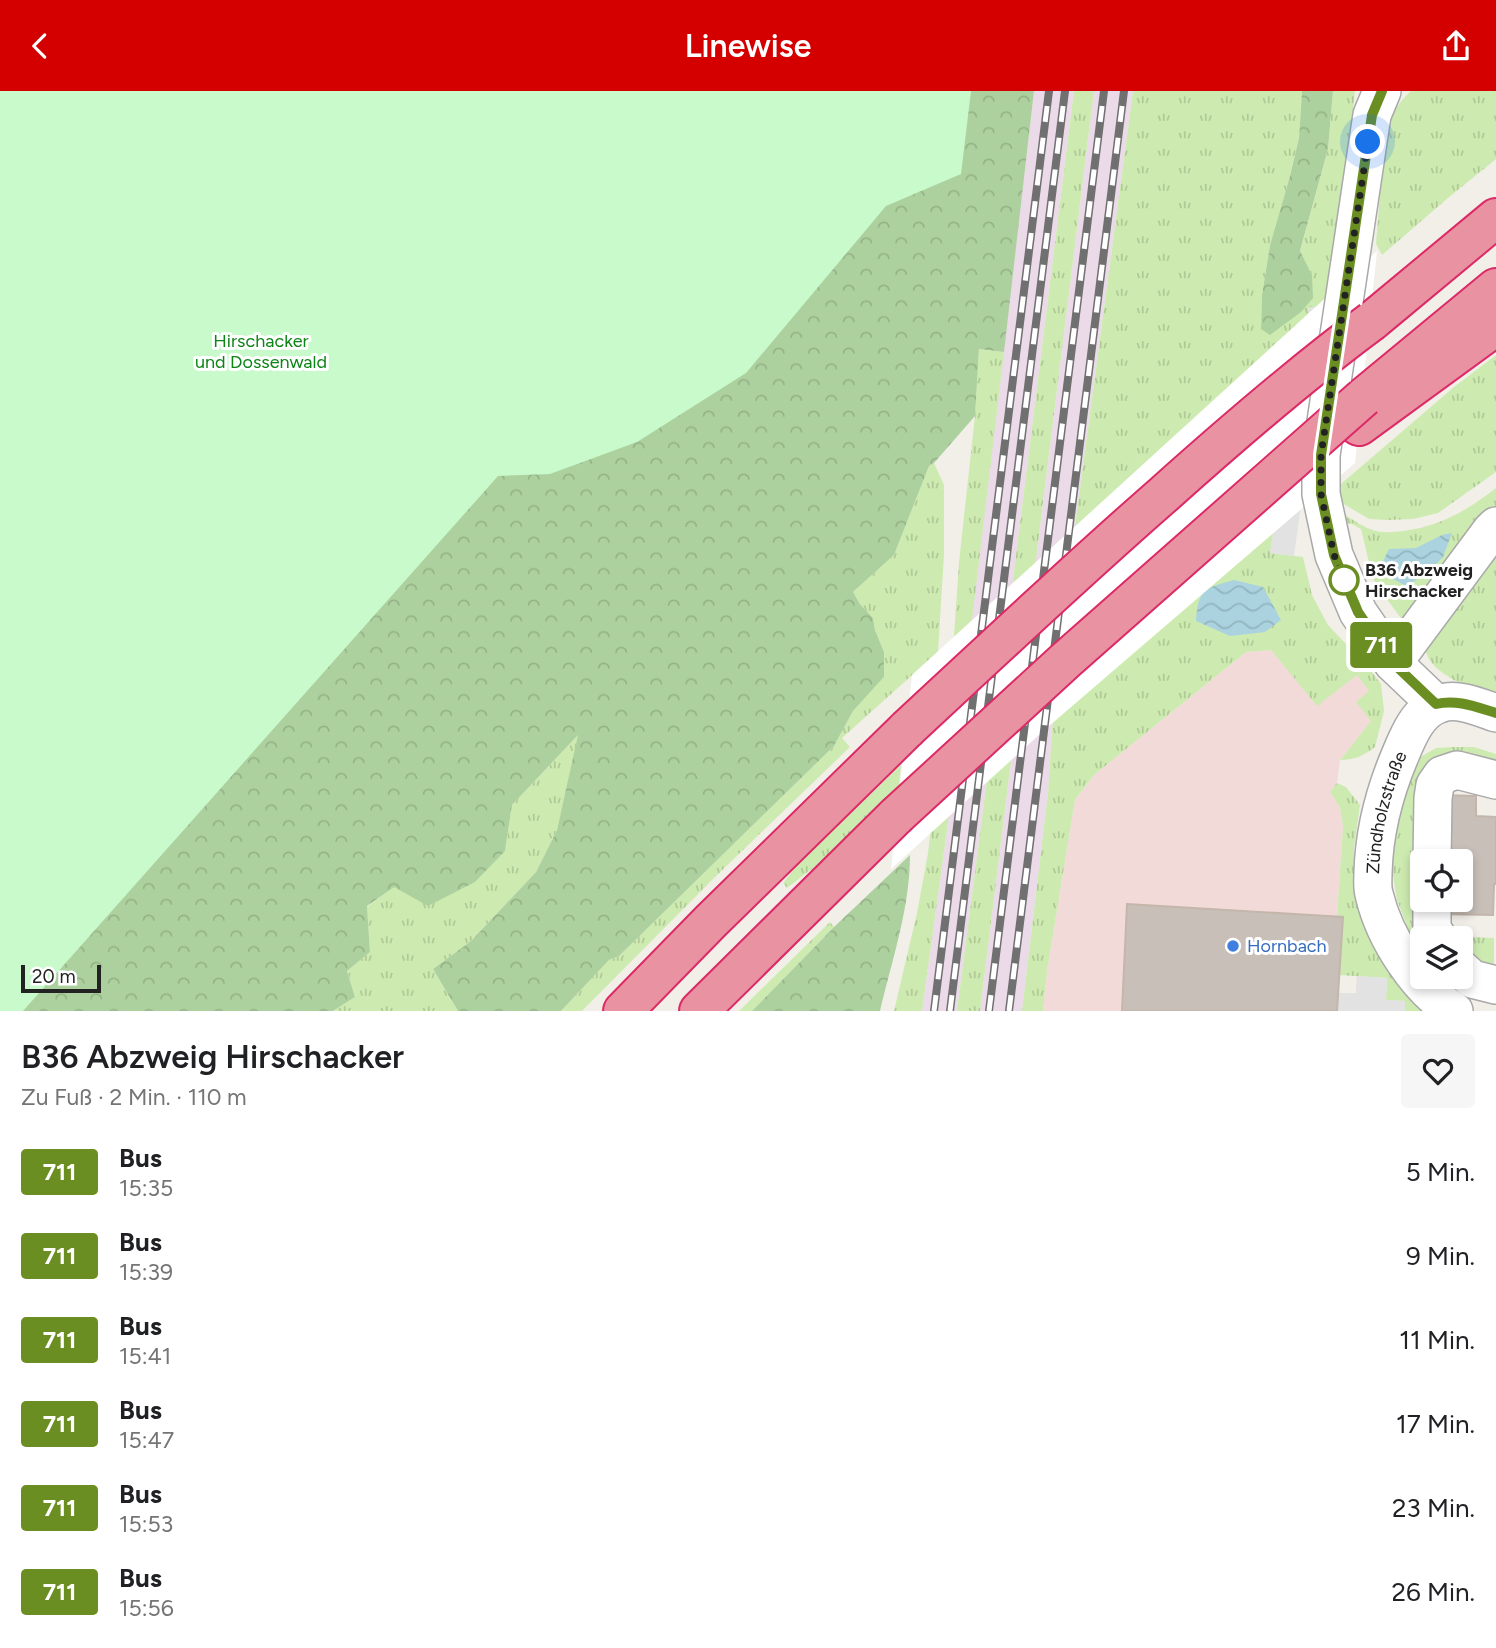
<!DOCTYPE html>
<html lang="de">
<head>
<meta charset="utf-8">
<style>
  body { margin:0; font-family:Figtree,sans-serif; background:#f6f6f6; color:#202124; height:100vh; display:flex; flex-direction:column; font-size:26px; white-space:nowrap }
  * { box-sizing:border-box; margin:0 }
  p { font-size:23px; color:#757577 }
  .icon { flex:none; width:38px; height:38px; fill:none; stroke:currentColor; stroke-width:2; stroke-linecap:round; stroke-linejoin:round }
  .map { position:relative; height:920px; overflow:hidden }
  .panel { display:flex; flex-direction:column; background:#fff; flex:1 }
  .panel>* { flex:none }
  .badge { padding:0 14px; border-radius:5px; font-size:24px; line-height:46px }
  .controls { position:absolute; left:1410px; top:758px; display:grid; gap:14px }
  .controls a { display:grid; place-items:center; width:63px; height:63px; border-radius:7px; background:#fff; box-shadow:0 4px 10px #0003; font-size:35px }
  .scale { position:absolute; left:21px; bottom:18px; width:80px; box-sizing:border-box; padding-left:7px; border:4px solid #222; border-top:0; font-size:19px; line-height:24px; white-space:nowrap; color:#222; -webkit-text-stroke:5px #fff; paint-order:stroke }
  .you { position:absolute; width:35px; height:35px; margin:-18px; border:5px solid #fff; border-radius:50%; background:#1a73e8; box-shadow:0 0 0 10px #1a73e833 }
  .map>.badge { position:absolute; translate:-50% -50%; box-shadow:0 0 0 4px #fff }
  .round { display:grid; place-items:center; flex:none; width:74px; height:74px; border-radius:7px; background:#f6f6f6 }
  .overview { display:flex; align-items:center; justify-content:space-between; height:119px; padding:0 21px }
  h1 { font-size:33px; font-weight:600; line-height:52px }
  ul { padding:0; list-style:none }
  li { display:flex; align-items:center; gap:21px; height:84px; padding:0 21px }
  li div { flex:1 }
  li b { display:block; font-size:26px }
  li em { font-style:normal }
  li .badge { min-width:77px; font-weight:700; text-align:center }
  header { display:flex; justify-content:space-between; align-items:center; height:91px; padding:0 21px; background:#d40000; color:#fff; font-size:32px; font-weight:600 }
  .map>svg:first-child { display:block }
  .commercial { fill:#f2dad9 }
  .railway { fill:#ebdbe8 }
  .grass { fill:url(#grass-tufts) }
  .forest { fill:url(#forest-crowns) }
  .park { fill:#c8facc }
  .parking { fill:#e2e2e2 }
  .water { fill:url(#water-waves) }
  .pier { fill:#fff }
  .building { fill:#c7bfb8; stroke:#c4b6ab; stroke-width:2 }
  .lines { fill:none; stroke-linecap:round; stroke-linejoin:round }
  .minor-casing { stroke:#a9a9a9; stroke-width:40 }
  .highway-casing { stroke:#dc2a67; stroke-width:42 }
  .minor { stroke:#fff; stroke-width:37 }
  .highway { stroke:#e892a2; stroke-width:38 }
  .rail-casing { stroke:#707070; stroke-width:8 }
  .rail { stroke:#fff; stroke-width:5; stroke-dasharray:16; stroke-linecap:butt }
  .highway-bridge-casing { stroke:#dc2a67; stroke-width:42; stroke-linecap:butt }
  .highway-bridge { stroke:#e892a2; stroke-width:38 }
  .line-casing { stroke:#fff; stroke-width:16 }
  .line { stroke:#6b8e23; stroke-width:10 }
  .walk { stroke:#222; stroke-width:7; stroke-dasharray:0 12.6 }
  .stop-dot { fill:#fff; stroke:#6b8e23; stroke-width:3.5 }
  .shop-dot { fill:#3f7fe0; stroke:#fff; stroke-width:2.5 }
  .labels { text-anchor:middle; stroke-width:6; stroke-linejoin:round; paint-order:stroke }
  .park-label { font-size:18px; fill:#0c8416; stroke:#fff }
  .stop-label { font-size:18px; font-weight:bold; fill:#222; stroke:#fff; text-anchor:start }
  .street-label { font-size:18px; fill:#222; stroke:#fff }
  .shop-label { font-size:18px; fill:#366cbe; stroke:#fff; text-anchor:start }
</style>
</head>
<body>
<header><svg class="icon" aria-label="back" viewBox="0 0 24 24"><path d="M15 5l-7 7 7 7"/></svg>Linewise<svg class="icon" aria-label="share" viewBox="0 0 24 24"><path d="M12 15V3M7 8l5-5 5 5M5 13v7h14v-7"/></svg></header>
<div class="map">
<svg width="1496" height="920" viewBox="0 0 1496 920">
  <defs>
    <pattern id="grass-tufts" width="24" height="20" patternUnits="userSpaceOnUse" patternTransform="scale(1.75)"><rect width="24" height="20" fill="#cdebb0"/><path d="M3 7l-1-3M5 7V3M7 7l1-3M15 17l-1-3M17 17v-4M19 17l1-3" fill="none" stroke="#b0c997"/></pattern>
    <pattern id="forest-crowns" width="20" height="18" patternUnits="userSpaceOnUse" patternTransform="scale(1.75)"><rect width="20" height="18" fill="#add19e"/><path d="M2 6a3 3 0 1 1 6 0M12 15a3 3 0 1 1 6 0" fill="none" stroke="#95b388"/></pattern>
    <pattern id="water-waves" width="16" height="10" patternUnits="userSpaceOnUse" patternTransform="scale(1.75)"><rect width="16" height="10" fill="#aad3df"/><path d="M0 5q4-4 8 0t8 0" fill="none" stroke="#92b5bf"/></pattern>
  </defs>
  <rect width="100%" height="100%" fill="#f2efe9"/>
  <!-- commercial -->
  <path class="commercial" d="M1271,559L1292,582L1357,583L1369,600L1371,630L1340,669L1337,692L1330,701L1340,717L1343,735L1337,825L1343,826L1338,902H1356L1357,885L1405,920H1043L1047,880L1075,709L1094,684L1246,561Z"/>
  <!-- railway -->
  <g class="railway">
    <path d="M1034,0H1074L1016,465L957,920H922L947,739Z"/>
    <path d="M1094,0H1133L1076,428L1052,640L1048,702L1022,920H980Z"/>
  </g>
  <!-- grass -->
  <g class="grass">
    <path d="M1074,0H1094L980,920H957L1016,465Z"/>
    <path d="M1133,0H1302L1299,47L1290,85L1270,154L1262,204L1261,238L1312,184L1300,161L1328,58L1333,0H1355L1342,116L1328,216H1310L1270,462L1303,466L1312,504L1328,534L1367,575L1381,593L1384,620L1375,656C1363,665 1355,669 1340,669L1371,630L1356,611L1369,600L1357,584L1317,615L1271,559L1246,561L1094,684L1075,709L1047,880L1043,920H1022L1048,702L1052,640L1076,428Z"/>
    <path d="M1411,0H1496V68L1448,107L1382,164L1376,153L1385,38C1392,24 1399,10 1411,0Z"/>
    <path d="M979,258L1004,261L947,739L922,920H894L917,822L928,762L954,545L959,471L975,325Z"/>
    <path d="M1496,264V381L1438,422L1413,428L1388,429L1369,428L1337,409L1335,398L1454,296Z"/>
    <path d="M934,372L944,394V464L938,561L842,647L850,656L713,788L582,920H561L609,869L619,865L834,655L853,620L884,586V561L875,539L873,527L860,513L853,501L894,464L929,375Z"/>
    <path d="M1496,397V419L1406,534L1386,507L1373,488L1361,438L1352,433L1341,432L1342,422C1352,428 1364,437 1376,440C1385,442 1393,441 1403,440C1441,435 1466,420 1496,397Z"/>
    <path d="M1496,450V608C1478,602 1442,586 1431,571C1428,567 1426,561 1424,556Z"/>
    <path d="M579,643L557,739L536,781L471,850L433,878L458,920H333L355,906L347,880L370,861L367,816L394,795L505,760L512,714Z"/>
    <path d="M1453,656H1474L1496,663V685L1464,675L1423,758L1418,793L1423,863L1409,840L1397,809L1391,772L1395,724L1411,675L1422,665L1436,657Z"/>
    <path d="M901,674L899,694L822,770L787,797L783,792L800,771Z"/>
    <path d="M1337,692L1346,696L1360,714L1354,757L1355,779L1435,920H1405L1404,910L1386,909L1387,887L1339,884L1343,826H1337L1343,735L1340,717L1330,701Z"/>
    <path d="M830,831L834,836L752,920H739Z"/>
    <path d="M1450,845L1494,847V877L1461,870V847H1444Z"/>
  </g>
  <!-- forest -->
  <g class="forest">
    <path d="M428,0H1034L1004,261L979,258L975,325L934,372L929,375L894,464L853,501L860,513L873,527L875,539L884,561V586L853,620L834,655L619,865L609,869L561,920H458L433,878L471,850L536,781L557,739L578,644L512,714L505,760L475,791L428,815L394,796L367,815L370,861L347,880L355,906L333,920H0V172Z"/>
    <path d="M1302,0H1333L1328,58L1300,160L1312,184L1313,207L1301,221L1270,244L1261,238L1262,204L1270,154L1290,85L1299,47Z"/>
    <path d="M910,764C910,817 892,869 880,920H752L834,836Z"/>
  </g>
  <!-- park -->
  <path class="park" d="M0,0H971L961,83L886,115L746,282L637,351L550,383L498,385L23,920H0Z"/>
  <!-- parking -->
  <g class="parking">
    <path d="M1309,216H1328L1294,465L1270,462Z"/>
    <path d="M1357,885L1387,887L1386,909L1405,910V920H1337L1338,902H1356Z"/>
  </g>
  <!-- water -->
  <g class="water">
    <path d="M1452,442L1443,466L1426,483L1406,495L1391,487L1383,470L1389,458L1416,457L1442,444Z"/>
    <path d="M1234,489L1263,496L1281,529L1265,541L1230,545L1196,530C1198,498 1205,497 1234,489Z"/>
  </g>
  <!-- pier -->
  <path class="pier" d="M1377,160L1355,372L1049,635L891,778L912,584Z"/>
  <!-- building -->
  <g class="building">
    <path d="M1441,704L1476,705V725L1496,726V793H1494L1493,824L1441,823V808H1461V770H1439Z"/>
    <path d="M1127,813L1343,826L1337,920H1122Z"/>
  </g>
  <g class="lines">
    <!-- minor casing -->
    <g class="minor-casing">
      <g id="minor">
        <path d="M1382,0L1372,24L1321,364V403L1334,464L1358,521L1393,572L1436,613"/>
        <path d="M1393,572L1491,440L1496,435"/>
        <path d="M1432,770L1433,707L1435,694L1442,684L1457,679L1496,689"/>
        <path d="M1432,808V837L1438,847"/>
        <path d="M1461,878L1472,888L1496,894"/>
        <path id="s1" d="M1454,920C1434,908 1417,889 1405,871C1390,849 1380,829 1374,803C1372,796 1373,789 1373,782C1374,743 1384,703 1399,667C1407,648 1417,620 1439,613C1457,606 1479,616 1496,622"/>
      </g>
    </g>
    <!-- highway casing -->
    <g class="highway-casing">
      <g id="highway">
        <path d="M1372,230L1496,127"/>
        <path d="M1364,306L1496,197"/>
        <path d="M1359,335L1496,235"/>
        <path d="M623,920L711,830L907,638"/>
        <path d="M699,920L896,725"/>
      </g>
    </g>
    <!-- minor -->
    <use href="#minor" class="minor"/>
    <!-- highway -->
    <use href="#highway" class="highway"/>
    <!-- rail casing -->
    <g class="rail-casing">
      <g id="rail">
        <path d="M934,920L1049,0"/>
        <path d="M950,920L1065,0"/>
        <path d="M989,920L1104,0"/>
        <path d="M1009,920L1124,0"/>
      </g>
    </g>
    <!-- rail -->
    <use href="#rail" class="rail"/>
    <!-- highway-bridge casing -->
    <g class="highway-bridge-casing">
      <g id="highway-bridge">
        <path d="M907,638C992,559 1076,480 1163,404C1231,343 1299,284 1372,230"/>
        <path d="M896,725L1066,569L1364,306"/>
      </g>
    </g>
    <!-- highway-bridge -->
    <use href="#highway-bridge" class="highway-bridge"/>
  </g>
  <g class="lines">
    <!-- line casing -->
    <g class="line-casing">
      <path id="line" d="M1382,0L1372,24L1321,364V403L1334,464L1358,521L1393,572L1436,613C1457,608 1476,616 1496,622"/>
    </g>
    <!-- line -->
    <use href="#line" class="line"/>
    <!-- walk -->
    <path class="walk" d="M1344,489L1334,464L1321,403V364L1368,51"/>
  </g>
  <!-- markers -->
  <circle class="stop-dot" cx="1344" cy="489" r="14"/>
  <circle class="shop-dot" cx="1233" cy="855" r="7"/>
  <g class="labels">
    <!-- park labels -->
    <g class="park-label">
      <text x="261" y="256">Hirschacker<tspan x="261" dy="21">und Dossenwald</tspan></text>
    </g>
    <!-- stop labels -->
    <g class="stop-label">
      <text x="1365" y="485">B36 Abzweig<tspan x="1365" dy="21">Hirschacker</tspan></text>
    </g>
    <!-- street labels -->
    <g class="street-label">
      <text dy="6" stroke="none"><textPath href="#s1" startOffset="228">Zündholzstraße</textPath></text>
    </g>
    <!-- shop labels -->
    <g class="shop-label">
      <text x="1247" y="861">Hornbach</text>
    </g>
  </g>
</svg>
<div class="controls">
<a><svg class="icon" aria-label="locate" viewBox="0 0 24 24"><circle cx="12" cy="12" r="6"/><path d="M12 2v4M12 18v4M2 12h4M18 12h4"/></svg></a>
<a><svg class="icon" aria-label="layers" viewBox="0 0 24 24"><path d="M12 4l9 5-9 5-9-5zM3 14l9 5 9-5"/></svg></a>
</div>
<div class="scale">20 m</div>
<div class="you" style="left:1368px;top:51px"></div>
<b class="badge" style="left:1381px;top:554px;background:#6b8e23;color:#fff">711</b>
</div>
<section class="panel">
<div class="overview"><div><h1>B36 Abzweig Hirschacker</h1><p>Zu Fuß · 2 Min. · 110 m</p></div><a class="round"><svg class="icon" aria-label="heart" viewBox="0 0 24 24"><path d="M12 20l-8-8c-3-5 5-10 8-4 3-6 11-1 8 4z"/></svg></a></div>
<ul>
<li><span class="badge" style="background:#6b8e23;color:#fff">711</span><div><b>Bus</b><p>15:35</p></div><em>5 Min.</em></li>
<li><span class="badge" style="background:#6b8e23;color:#fff">711</span><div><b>Bus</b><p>15:39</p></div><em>9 Min.</em></li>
<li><span class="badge" style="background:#6b8e23;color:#fff">711</span><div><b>Bus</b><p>15:41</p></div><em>11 Min.</em></li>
<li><span class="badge" style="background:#6b8e23;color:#fff">711</span><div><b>Bus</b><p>15:47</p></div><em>17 Min.</em></li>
<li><span class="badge" style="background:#6b8e23;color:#fff">711</span><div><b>Bus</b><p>15:53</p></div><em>23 Min.</em></li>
<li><span class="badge" style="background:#6b8e23;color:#fff">711</span><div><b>Bus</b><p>15:56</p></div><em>26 Min.</em></li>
</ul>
</section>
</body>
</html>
